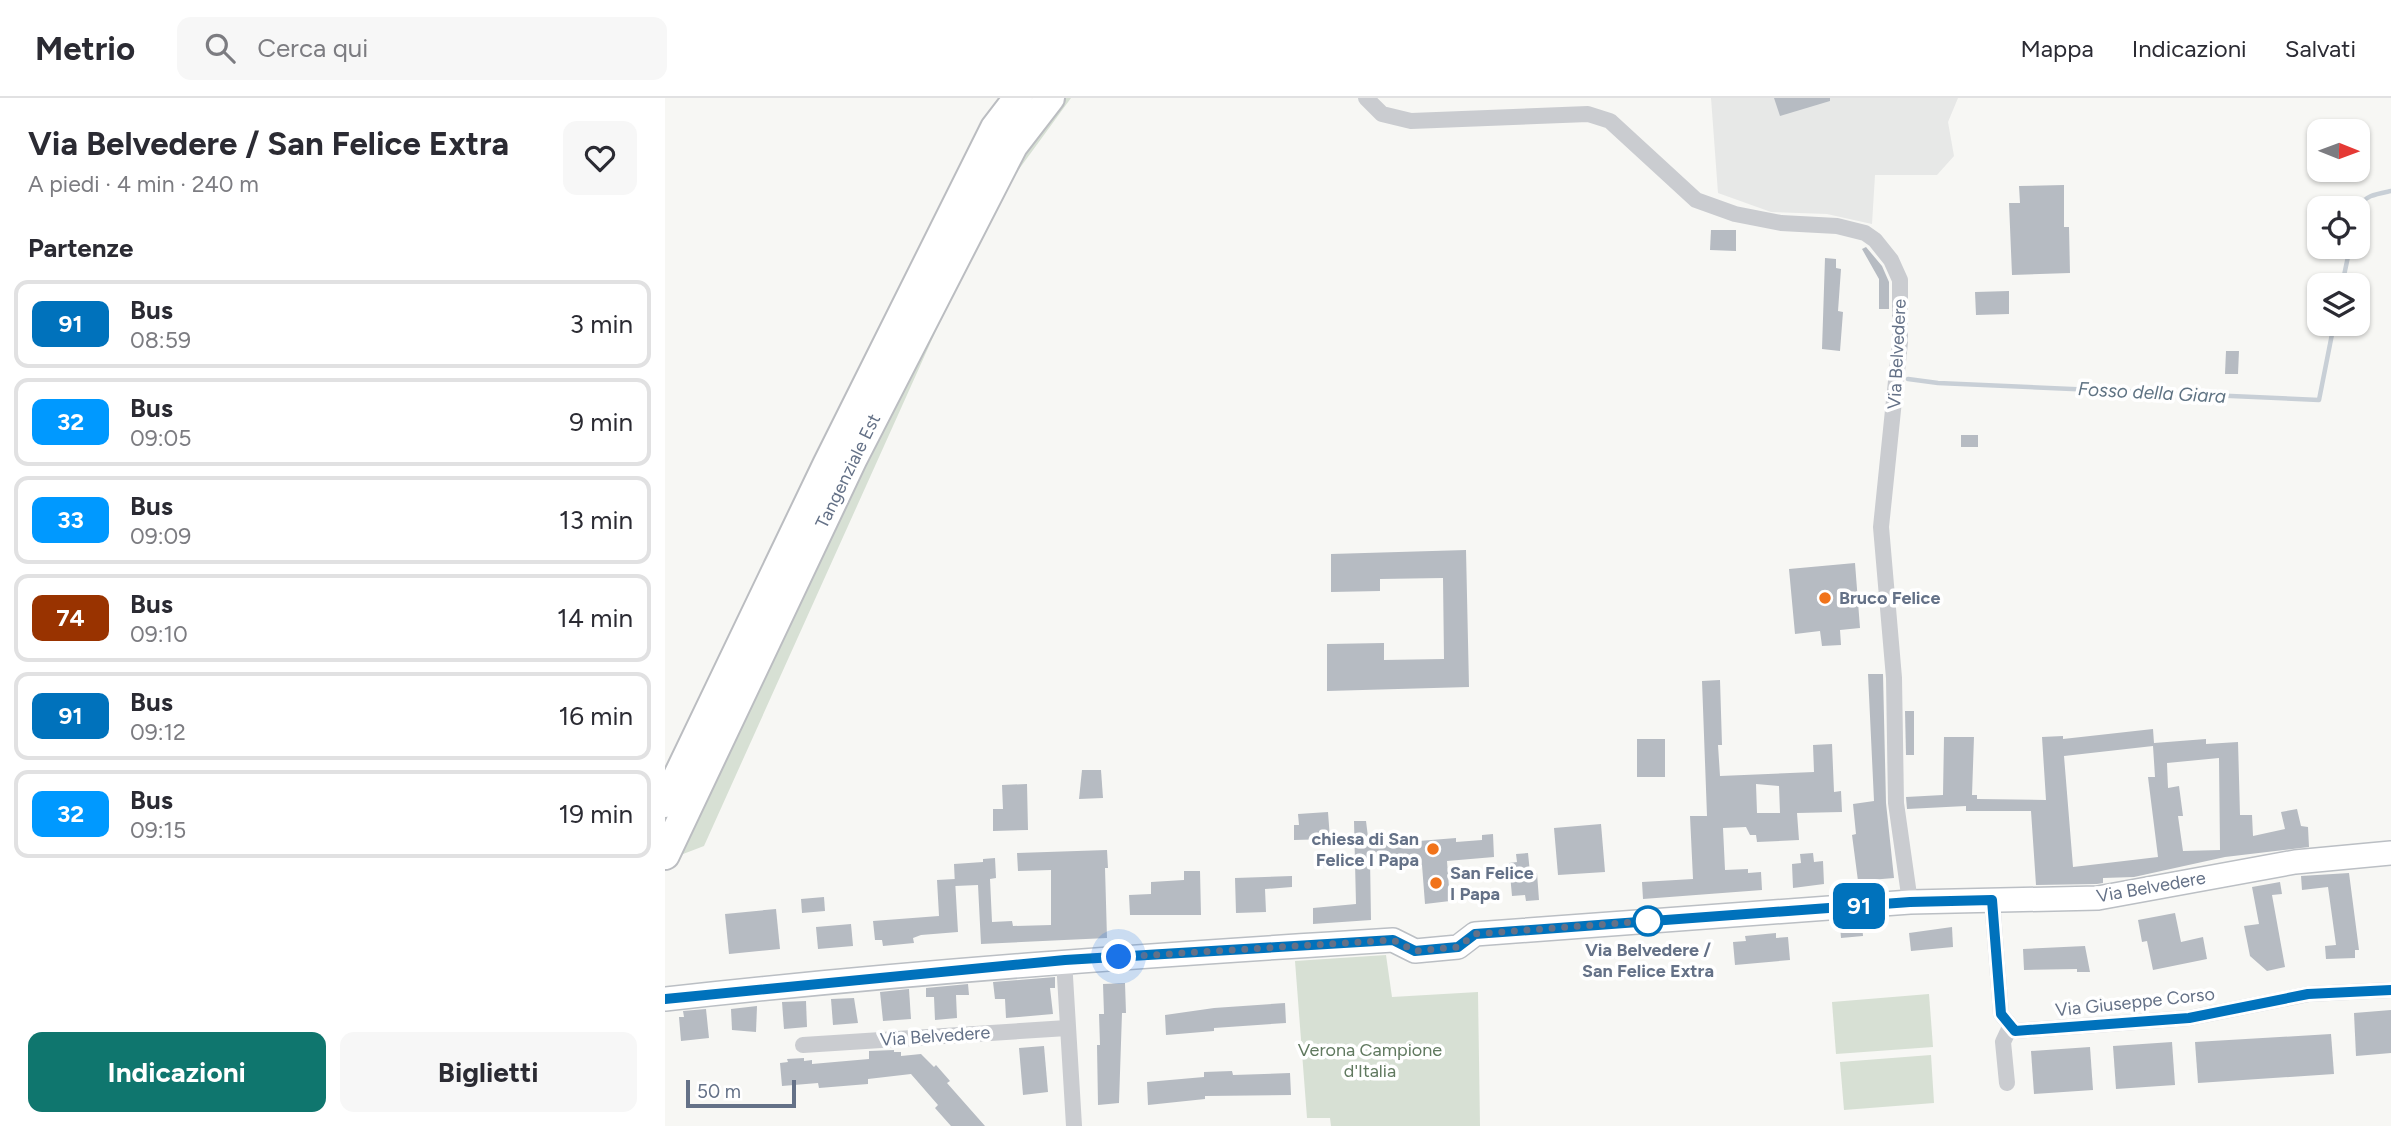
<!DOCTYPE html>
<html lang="it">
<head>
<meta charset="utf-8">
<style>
  body { margin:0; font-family:Figtree,sans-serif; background:#f7f7f7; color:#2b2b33; height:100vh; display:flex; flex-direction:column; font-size:26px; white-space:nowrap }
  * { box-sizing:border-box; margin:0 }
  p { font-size:23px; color:#7c7c81 }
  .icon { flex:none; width:38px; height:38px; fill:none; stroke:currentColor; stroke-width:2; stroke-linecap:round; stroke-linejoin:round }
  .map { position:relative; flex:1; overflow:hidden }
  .side { display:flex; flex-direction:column; background:#fff; width:665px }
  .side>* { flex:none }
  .badge { padding:0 14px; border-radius:10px; font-size:24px; line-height:46px }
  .needle { width:46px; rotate:91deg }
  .buttons { position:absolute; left:1642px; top:21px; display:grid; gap:14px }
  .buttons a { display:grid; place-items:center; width:63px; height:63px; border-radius:14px; background:#fff; box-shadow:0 2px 5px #0004; font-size:35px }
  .scale { position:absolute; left:21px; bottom:18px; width:110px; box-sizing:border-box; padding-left:7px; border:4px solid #647187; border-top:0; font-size:19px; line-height:24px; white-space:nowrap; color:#647187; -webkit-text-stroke:5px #fff; paint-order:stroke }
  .you { position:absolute; width:35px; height:35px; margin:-18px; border:5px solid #fff; border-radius:50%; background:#1a73e8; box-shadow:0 0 0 10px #1a73e833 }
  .map>.badge { position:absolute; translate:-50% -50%; box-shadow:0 0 0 4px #fff }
  h2 { padding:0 28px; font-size:26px; line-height:63px }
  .round { display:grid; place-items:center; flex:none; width:74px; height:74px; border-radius:14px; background:#f7f7f7 }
  .summary { display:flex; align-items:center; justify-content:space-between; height:119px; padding:0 28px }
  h1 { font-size:33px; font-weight:700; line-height:52px }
  .action { display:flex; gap:14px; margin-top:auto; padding:14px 28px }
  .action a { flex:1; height:80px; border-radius:14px; background:#0f766e; color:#fff; font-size:28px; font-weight:700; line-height:80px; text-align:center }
  .action a+a { background:#f7f7f7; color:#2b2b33 }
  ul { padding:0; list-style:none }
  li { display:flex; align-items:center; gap:21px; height:88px; margin:0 14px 10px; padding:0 14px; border:4px solid #e1e1e2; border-radius:14px }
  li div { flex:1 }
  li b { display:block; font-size:26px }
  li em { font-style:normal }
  li .badge { min-width:77px; font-weight:700; text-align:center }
  header { display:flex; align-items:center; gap:42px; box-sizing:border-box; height:98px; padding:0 35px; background:#fff; border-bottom:2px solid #e1e1e2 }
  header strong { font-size:33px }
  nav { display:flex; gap:38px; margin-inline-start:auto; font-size:24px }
  .search { width:490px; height:63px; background:#f7f7f7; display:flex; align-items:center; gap:18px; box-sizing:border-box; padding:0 24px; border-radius:14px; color:#7c7c81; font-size:26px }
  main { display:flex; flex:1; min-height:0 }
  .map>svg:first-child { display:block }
  .built { fill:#e7e8e7 }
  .green { fill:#d7e0d4 }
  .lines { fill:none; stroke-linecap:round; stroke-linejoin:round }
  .stream { stroke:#c8cfd6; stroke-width:4.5 }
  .building { fill:#b6bbc2; fill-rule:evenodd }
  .secondary-casing { stroke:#bbbfc4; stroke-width:26 }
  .highway-casing { stroke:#bbbdc1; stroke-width:32 }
  .street { stroke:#caccd0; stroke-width:16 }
  .secondary { stroke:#fff; stroke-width:23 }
  .highway { stroke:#fff; stroke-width:28 }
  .line-casing { stroke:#fff; stroke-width:16 }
  .line { stroke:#0072bc; stroke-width:10 }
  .walk { stroke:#647187; stroke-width:7; stroke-dasharray:0 12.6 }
  .poi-dot { fill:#f1731a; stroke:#fff; stroke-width:2.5 }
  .stop-dot { fill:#fff; stroke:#0072bc; stroke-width:3.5 }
  .labels { text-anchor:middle; stroke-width:7; stroke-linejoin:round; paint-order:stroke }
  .street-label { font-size:18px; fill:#647187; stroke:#fff }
  .poi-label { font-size:18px; font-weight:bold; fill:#647187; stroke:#fff; text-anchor:start }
  .stop-label { font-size:18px; font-weight:bold; fill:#647187; stroke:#fff }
  .park-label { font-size:18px; fill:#60795f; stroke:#fff }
  .water-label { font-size:19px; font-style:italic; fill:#5f7383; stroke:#fff }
</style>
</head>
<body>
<header>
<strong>Metrio</strong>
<div class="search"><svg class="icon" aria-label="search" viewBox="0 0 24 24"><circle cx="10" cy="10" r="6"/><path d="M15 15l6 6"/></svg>Cerca qui</div>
<nav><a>Mappa</a><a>Indicazioni</a><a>Salvati</a></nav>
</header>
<main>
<section class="side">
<div class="summary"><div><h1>Via Belvedere / San Felice Extra</h1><p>A piedi · 4 min · 240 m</p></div><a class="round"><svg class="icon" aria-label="heart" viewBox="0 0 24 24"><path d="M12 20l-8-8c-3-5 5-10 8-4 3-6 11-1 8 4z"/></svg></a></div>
<h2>Partenze</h2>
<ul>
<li><span class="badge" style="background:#0072bc;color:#fff">91</span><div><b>Bus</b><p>08:59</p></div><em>3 min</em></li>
<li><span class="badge" style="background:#09f;color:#fff">32</span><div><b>Bus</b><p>09:05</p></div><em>9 min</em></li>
<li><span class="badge" style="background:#09f;color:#fff">33</span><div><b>Bus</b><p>09:09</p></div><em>13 min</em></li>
<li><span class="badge" style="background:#930;color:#fff">74</span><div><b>Bus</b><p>09:10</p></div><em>14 min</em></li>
<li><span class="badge" style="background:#0072bc;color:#fff">91</span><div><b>Bus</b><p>09:12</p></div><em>16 min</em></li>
<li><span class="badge" style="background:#09f;color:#fff">32</span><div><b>Bus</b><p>09:15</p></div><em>19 min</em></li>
</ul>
<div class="action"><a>Indicazioni</a><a>Biglietti</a></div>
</section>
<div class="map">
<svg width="1726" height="1028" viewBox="0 0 1726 1028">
  <rect width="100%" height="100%" fill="#f7f7f4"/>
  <!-- built -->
  <path class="built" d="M1046,0H1293L1283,24L1289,58L1272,77H1210L1207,126L1162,116L1106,114L1053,95Z"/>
  <!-- green -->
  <g class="green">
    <path d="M383,0H406L327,108L39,748L5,761L144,446Z"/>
    <path d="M721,857L727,899L813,894L815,1028H666L665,1020H642L630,863Z"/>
    <path d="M1264,896L1268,949L1171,956L1167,904Z"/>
    <path d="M1266,957L1269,1005L1179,1012L1175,964Z"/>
  </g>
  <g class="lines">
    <!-- stream -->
    <g class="stream">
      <path d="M1692,110C1701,97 1711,96 1726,93"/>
      <path d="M1677,187L1685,149"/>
      <path d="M1243,281L1273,285L1654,302L1669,226"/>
    </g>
  </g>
  <!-- building -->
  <g class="building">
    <path d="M1109,0H1165V3L1115,18Z"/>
    <path d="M1399,87V129H1404L1405,175L1347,177L1344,105H1355L1354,88Z"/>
    <path d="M1046,132H1071V153L1045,152Z"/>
    <path d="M1201,149L1217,168L1224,184V211H1214V181L1197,151Z"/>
    <path d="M1160,160L1171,161V170L1176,171L1173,213L1178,214L1175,253L1157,251Z"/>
    <path d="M1344,193V216L1311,217L1310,194Z"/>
    <path d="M1561,253H1574L1573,276H1560Z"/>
    <rect x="1296" y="337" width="17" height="12"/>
    <path d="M801,452L804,589L662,593V546L719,545V562L779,561L778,480L715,481V493L666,494V456Z"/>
    <path d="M1190,465L1195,530L1175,532L1176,547L1157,548L1155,533L1130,536L1124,471Z"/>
    <path d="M1203,576H1218L1221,705L1229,780L1193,783L1187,737L1191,736L1188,706L1209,703Z"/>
    <path d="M1055,582L1057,647H1053L1055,678L1149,674L1148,647L1167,646L1169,694L1176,693L1177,714L1132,715L1134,742L1092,744L1091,737H1085L1081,729L1058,730L1060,772L1083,771V775L1096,774L1097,792L978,801L977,784L1028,781L1025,718H1042L1037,583ZM1091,686L1114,688L1115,715H1092Z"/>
    <path d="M1240,613H1249V657H1241Z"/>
    <path d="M1488,631L1489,645L1541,641V646L1573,644L1575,717H1587L1588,738L1620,731L1616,714L1632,711L1636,728L1643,729L1644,749L1560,759L1469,779L1438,780V785L1432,786L1371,787L1366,713H1301V708L1242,711L1241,699L1278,697L1279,639H1309L1307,697H1312V701L1381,702L1377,639L1398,638V641ZM1488,648L1490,679H1483L1493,759L1408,769L1399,658ZM1554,660L1555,752L1518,753L1513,718H1518L1514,688L1503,690L1502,665Z"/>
    <rect x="972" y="641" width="28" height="38"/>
    <path d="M417,672H436L438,700L414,701Z"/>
    <path d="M362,686L363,732L328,733V711H338L337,687Z"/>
    <path d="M663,714L665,741L629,742V727H634L633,716Z"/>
    <path d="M689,723H701L704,747L791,740V744L817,742V737L828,736L829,759L782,763L785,803L760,806L757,767L731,769L730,759L705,761L706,822L648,826V810L691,806Z"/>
    <path d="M936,726L940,774L893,777L889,730Z"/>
    <path d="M442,752L443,770H440L442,840L316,846L313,787L290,788L289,766L318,764V761L330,760L331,780L325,781L327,824L347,823L348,828L386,827V772L353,773L352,755Z"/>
    <path d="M863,755L865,775H872L874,802L861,803L860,797L847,798L844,765L852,764L851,756Z"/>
    <path d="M1148,755L1149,764L1158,763L1159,786L1128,790L1127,766L1136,765L1135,756Z"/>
    <path d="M519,773H535L536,817H465L464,797L486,796V784L519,782Z"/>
    <path d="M1684,775L1694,852H1690V860L1661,861L1660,848L1671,847L1663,789L1637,792L1636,778Z"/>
    <path d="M627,778V789L600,791L601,814L571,815L570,780Z"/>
    <path d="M290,781L293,834L256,837L248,840L249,845L218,848L217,842H210L208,823L274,818L272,782Z"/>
    <path d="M1615,784L1617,796L1607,797L1620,869L1602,873L1585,858L1579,828L1594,826L1587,789Z"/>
    <path d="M159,799L160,813L137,815L136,801Z"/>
    <path d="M111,811L115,851L64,856L60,816Z"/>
    <path d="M1510,815L1516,844L1538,839L1542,861L1488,872L1482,843L1477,844L1473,822Z"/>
    <path d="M186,826L188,848L153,851L151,829Z"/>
    <path d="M1197,827L1198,838L1176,840L1175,828Z"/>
    <path d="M1287,829L1288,849L1246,853L1244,835Z"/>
    <path d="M1111,835V840L1123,839L1125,862L1070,867L1068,844L1081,843L1080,838Z"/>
    <path d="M1420,848L1425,874H1412V871L1359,872L1358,851Z"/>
    <path d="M390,879V890H385L388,916L341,920L340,901H330L328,884Z"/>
    <path d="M460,885L461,915H457L454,1005L433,1007L432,947H435L434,916H439L438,886Z"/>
    <path d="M303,886L304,897H291L292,920L270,922L269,899H261V890Z"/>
    <path d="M244,891L246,921L218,923L215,894Z"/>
    <path d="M189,900L193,925L168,927L166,901Z"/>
    <path d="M141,903L142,929L119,931L117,904Z"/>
    <path d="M620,905L621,925L549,930V933L501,937L500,917L549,910Z"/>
    <path d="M92,908L91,934L67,932L66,911Z"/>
    <path d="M41,911L44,940L16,943L14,919H19L18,913Z"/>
    <path d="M1726,912V955L1691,958L1689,915Z"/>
    <path d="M1666,936L1669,976L1533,985L1530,944Z"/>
    <path d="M1507,944L1510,987L1451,991L1448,948Z"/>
    <path d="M379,948L383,994L358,997L354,950Z"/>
    <path d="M1425,949L1428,992L1369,996L1366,953Z"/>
    <path d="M229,952V954H236V958L256,956L269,969L271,967L285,983L282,985L320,1028H286L270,1010L273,1007L246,976L203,981V986L154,990L153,985L117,988L115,965L123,964L122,961L139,960V963L147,962V966L204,961V953Z"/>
    <path d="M567,973L568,977L625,975L626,997L540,998V1001L483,1007L482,984L539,979V974Z"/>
  </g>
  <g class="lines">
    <!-- secondary casing -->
    <g class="secondary-casing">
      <path id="secondary" d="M0,901C242,874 485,857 728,842L750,853L793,849L810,836L1245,804L1433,800L1630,764L1726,755"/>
    </g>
    <!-- highway casing -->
    <g class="highway-casing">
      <g id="highway">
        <path d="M0,705L162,367L330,30L353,0"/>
        <path d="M0,757L188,360L348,48L385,0"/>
      </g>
    </g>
    <!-- street -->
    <g class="street">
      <path d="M701,0L717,16L746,23L923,16L945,23L1031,102L1070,116L1116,125L1172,128L1200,135L1210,142L1226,162L1235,182V244L1216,429L1229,580L1231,705L1245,804"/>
      <path d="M1327,802L1336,916L1350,933L1524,920L1644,896L1726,892"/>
      <path d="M399,862L409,1028"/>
      <path d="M138,947L402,930"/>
      <path d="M1342,985L1338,944L1345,929"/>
    </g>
    <!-- secondary -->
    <use href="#secondary" class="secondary"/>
    <!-- highway -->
    <use href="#highway" class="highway"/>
  </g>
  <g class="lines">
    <!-- line casing -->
    <g class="line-casing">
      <path id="line" d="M0,901L400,862L728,842L750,853L793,849L810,836L1245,804L1327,802L1336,916L1350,933L1524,920L1643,896L1726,892"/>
    </g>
    <!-- line -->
    <use href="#line" class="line"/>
    <!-- walk -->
    <path class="walk" d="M454,859L728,842L750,853L793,849L810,836L983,823"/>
  </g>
  <!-- markers -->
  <g class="poi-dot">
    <circle cx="1160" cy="500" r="7"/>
    <circle cx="768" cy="751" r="7"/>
    <circle cx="771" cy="785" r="7"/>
  </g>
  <circle class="stop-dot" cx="983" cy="823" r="14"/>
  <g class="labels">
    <!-- street labels -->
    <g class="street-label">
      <text transform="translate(1232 256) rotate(-87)" y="6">Via Belvedere</text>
      <text transform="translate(183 373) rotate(-64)" y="6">Tangenziale Est</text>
      <text transform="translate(1486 789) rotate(-10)" y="6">Via Belvedere</text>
      <text transform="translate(1470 904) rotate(-6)" y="6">Via Giuseppe Corso</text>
      <text transform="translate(270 938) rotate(-4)" y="6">Via Belvedere</text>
    </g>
    <!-- poi labels -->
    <g class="poi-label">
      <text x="1174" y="506">Bruco Felice</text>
      <text x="754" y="747" text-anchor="end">chiesa di San<tspan x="754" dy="21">Felice I Papa</tspan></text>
      <text x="785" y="781">San Felice<tspan x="785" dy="21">I Papa</tspan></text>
    </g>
    <!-- stop labels -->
    <g class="stop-label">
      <text x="983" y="858">Via Belvedere /<tspan x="983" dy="21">San Felice Extra</tspan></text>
    </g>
    <!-- park labels -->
    <g class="park-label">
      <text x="705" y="958">Verona Campione<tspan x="705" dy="21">d'Italia</tspan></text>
    </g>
    <!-- water labels -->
    <g class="water-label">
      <text transform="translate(1487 294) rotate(3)" y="7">Fosso della Giara</text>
    </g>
  </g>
</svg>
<div class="buttons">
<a><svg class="needle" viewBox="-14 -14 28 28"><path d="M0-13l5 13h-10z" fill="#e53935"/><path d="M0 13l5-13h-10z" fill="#7c7c81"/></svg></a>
<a><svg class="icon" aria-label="locate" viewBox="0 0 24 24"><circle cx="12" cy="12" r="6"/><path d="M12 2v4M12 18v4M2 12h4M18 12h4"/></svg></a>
<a><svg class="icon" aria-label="layers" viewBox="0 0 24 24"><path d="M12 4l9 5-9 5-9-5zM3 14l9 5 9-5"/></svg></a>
</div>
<div class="scale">50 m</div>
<div class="you" style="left:454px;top:859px"></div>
<b class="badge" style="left:1194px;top:808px;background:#0072bc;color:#fff">91</b>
</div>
</main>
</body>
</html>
